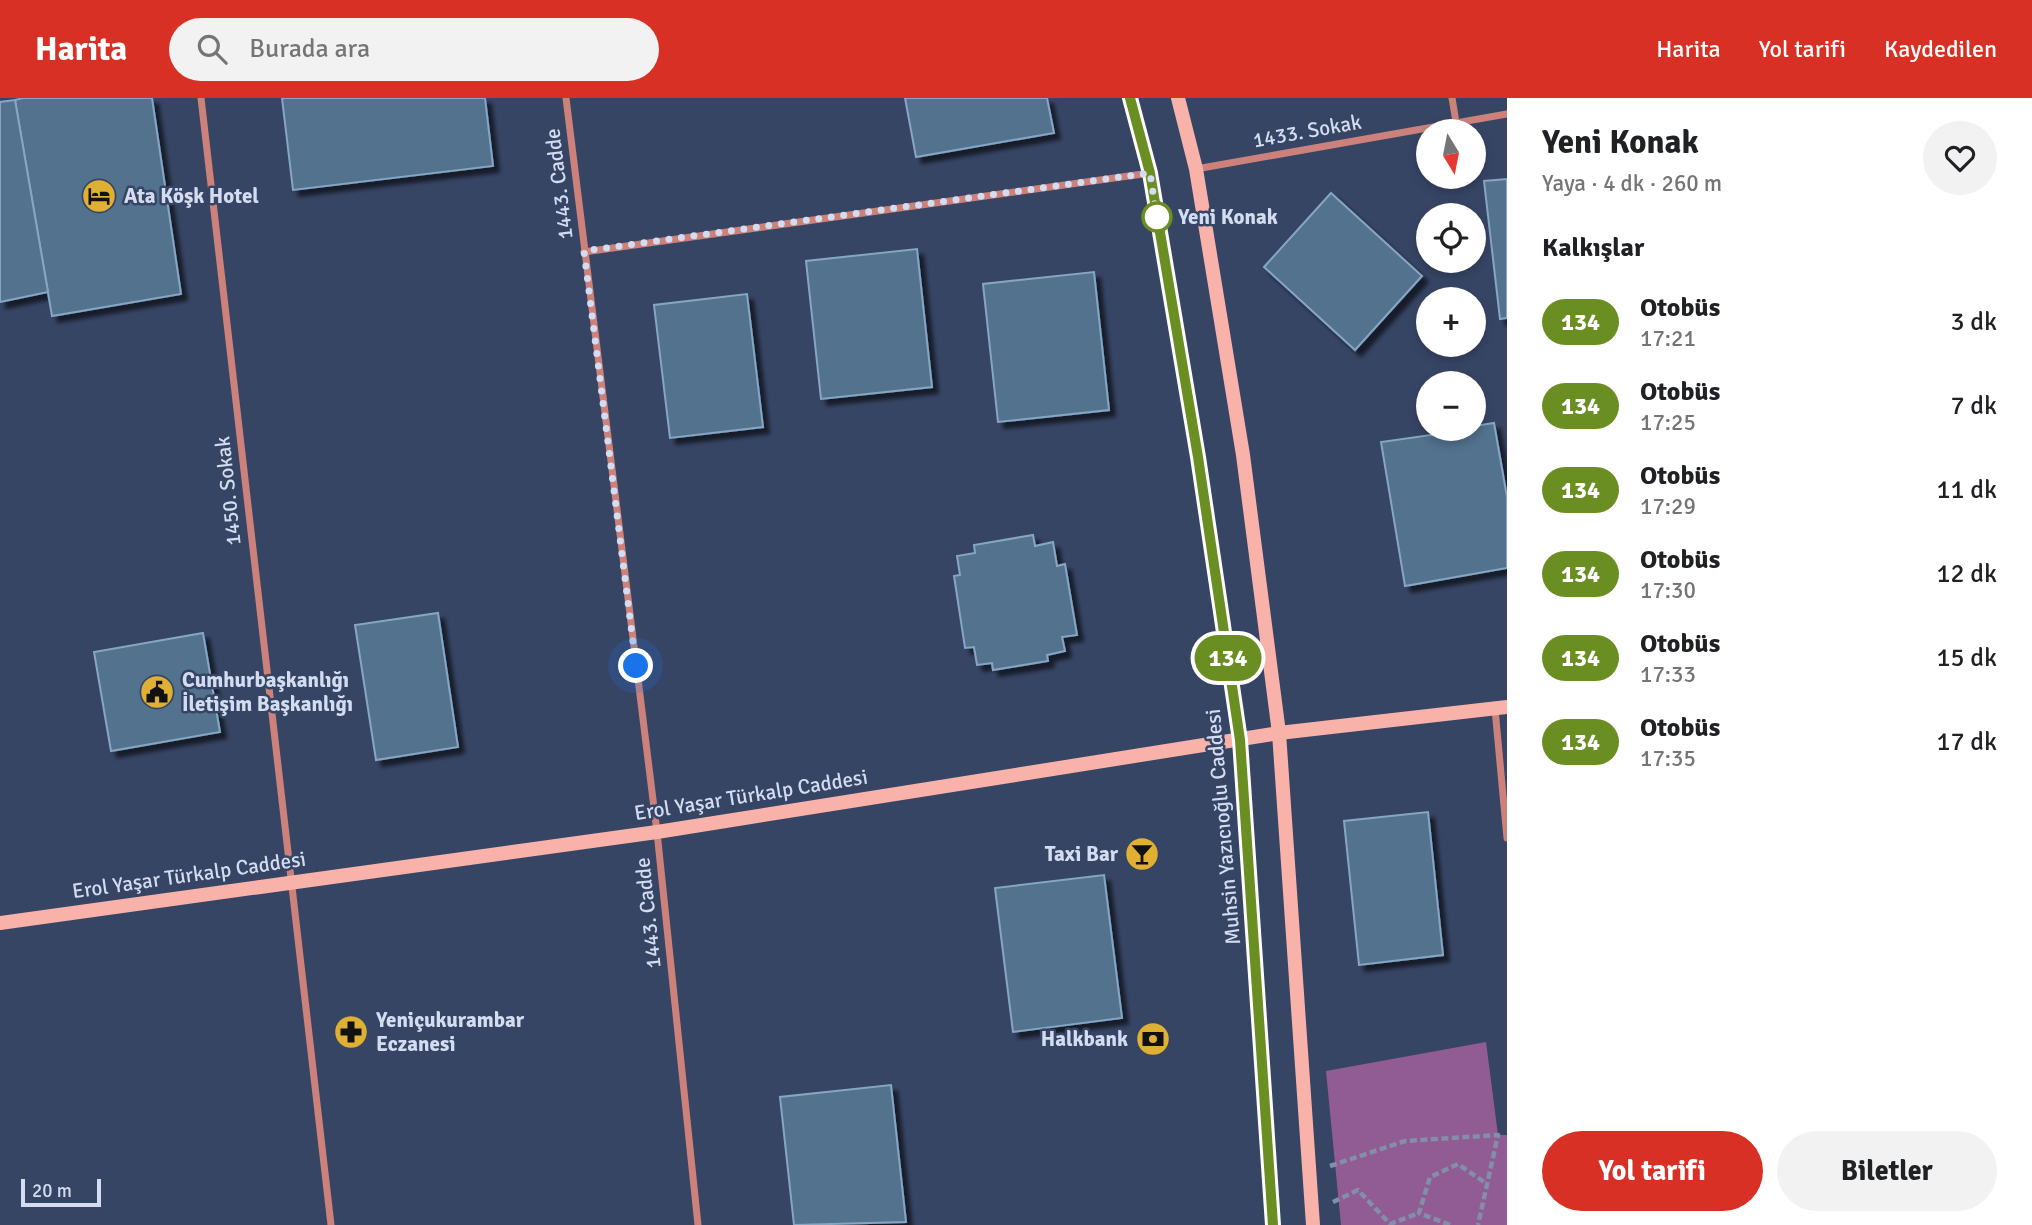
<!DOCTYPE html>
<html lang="tr">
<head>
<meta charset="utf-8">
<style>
  body { margin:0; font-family:Signika,sans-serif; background:#f2f2f2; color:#202124; height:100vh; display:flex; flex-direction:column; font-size:26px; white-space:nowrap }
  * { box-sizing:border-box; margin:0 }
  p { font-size:23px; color:#757577 }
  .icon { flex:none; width:38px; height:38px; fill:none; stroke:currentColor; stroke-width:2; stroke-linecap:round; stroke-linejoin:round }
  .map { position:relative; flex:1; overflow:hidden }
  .details { display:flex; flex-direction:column; background:#fff; width:525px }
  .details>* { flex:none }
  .badge { padding:0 14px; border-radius:23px; font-size:24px; line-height:46px }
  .needle { width:46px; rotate:170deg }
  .tools { position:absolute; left:1416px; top:21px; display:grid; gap:14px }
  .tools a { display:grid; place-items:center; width:70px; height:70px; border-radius:50%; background:#fff; box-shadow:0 4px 10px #0003; font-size:35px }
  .scale { position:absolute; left:21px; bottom:18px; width:80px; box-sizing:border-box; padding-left:7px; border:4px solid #d3dcf0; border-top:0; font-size:19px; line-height:24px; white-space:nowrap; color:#d3dcf0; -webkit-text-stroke:5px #374565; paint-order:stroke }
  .you { position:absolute; width:35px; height:35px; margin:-18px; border:5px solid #fff; border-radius:50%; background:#1a73e8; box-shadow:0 0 0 10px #1a73e833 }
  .map>.badge { position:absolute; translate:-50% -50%; box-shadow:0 0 0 4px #fff }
  h2 { padding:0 35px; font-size:26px; line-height:63px }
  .round { display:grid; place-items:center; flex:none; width:74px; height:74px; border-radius:37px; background:#f2f2f2 }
  .headline { display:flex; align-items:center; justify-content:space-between; height:119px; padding:0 35px }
  h1 { font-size:33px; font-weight:800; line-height:52px }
  .action { display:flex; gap:14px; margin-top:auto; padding:14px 35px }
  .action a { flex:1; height:80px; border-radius:42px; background:#d93025; color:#fff; font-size:28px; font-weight:800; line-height:80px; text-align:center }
  .action a+a { background:#f2f2f2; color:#202124 }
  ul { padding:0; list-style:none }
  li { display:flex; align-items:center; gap:21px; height:84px; padding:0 35px }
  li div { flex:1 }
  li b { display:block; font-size:26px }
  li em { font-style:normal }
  li .badge { min-width:77px; font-weight:700; text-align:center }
  header { display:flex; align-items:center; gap:42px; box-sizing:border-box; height:98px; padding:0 35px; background:#d93025; color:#fff }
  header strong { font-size:33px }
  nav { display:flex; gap:38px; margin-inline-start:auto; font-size:24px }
  .search { width:490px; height:63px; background:#f2f2f2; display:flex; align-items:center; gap:18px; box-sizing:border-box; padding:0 24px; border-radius:38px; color:#757577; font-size:26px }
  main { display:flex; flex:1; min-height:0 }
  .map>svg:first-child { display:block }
  .green { fill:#915c93 }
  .building { fill:#53728e; stroke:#85a6c4; stroke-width:2; filter:url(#shadow) }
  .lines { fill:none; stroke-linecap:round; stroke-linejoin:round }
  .path { stroke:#838ea9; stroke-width:4.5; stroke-dasharray:7 3.5; stroke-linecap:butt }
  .street { stroke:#cc827a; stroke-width:7 }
  .secondary { stroke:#f9b2aa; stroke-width:14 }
  .line-casing { stroke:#fff; stroke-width:16 }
  .line { stroke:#6b8e23; stroke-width:10 }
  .walk { stroke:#d3dcf0; stroke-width:7; stroke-dasharray:0 12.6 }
  .stop-dot { fill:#fff; stroke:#6b8e23; stroke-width:3.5 }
  .labels { text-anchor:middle; stroke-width:5; stroke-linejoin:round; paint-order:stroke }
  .street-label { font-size:21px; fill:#d3dcf0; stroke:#374565 }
  .poi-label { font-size:21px; font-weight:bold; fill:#d3dcf0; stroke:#374565; text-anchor:start }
  .stop-label { font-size:21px; font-weight:bold; fill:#d3dcf0; stroke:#374565; text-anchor:start }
</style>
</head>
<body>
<header>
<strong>Harita</strong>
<div class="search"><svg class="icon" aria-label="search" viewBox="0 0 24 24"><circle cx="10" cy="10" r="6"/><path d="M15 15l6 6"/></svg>Burada ara</div>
<nav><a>Harita</a><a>Yol tarifi</a><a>Kaydedilen</a></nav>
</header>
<main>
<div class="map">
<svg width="1507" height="1127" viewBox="0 0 1507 1127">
  <defs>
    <filter id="shadow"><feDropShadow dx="6" dy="6" stdDeviation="2" flood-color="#0009"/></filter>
  </defs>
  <rect width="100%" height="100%" fill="#374565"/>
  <!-- green -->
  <path class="green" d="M1486,944L1498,1037H1507V1127H1341L1326,973Z"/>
  <!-- building -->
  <g class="building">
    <path d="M23,0H152L181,196L52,218L15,2Z"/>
    <path d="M282,0H485L493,68L293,92Z"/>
    <path d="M905,0H1047L1054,35L916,59Z"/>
    <path d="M15,2L48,194L0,204V4Z"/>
    <path d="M1507,81V220L1500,221L1484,83Z"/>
    <path d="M1331,95L1422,178L1355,252L1264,169Z"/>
    <path d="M917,151L932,289L821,301L806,163Z"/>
    <path d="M1094,174L1109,312L998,324L983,186Z"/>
    <path d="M747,196L763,329L670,340L654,207Z"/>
    <path d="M1494,325L1507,399V470L1405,488L1381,344L1474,331V328Z"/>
    <path d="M1033,437L1035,448L1053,444L1057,468L1065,466L1077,537L1062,539L1065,553L1047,557L1048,563L993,572L992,565L977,567L974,549L965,550L954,478L960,477L957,458L975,455L974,447Z"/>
    <path d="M438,515L458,649L376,662L355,527Z"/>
    <path d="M203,535L220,634L111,653L94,554Z"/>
    <path d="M1428,714L1443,857L1359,867L1344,723Z"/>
    <path d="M1104,777L1122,920L1013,934L995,790Z"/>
    <path d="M891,987L906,1124L794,1127L780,999Z"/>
  </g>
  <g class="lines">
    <!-- path -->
    <g class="path">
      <path d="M1330,1068L1405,1043L1498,1037L1478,1127"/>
      <path d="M1333,1104L1358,1092L1390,1126L1419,1115"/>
      <path d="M1450,1127L1419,1115L1430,1079L1458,1066L1487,1086"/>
    </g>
    <!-- street -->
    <g class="street">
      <path d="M201,0L331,1127"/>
      <path d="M566,0L657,734L698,1127"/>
      <path d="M1452,0L1456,24"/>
      <path d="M1196,71L1507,16"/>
      <path d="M584,154L1150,75"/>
      <path d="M1495,611L1507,740"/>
    </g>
    <!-- secondary -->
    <g class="secondary">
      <path d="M1130,0L1150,75L1198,359L1240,642L1273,1127"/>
      <path d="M1178,0L1196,71L1243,357L1279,635L1313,1127"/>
      <path d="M0,825L657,734L1279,635L1507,609"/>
    </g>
  </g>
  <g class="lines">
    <!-- line casing -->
    <g class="line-casing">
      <path id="line" d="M1130,0L1150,75L1198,359L1240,642L1273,1127"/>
    </g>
    <!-- line -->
    <use href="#line" class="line"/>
    <!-- walk -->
    <path class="walk" d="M636,568L584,153L1150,75L1158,127L1157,119"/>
  </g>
  <!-- icons -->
  <defs>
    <g id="hotel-disc" transform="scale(1.75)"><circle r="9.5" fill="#e0b034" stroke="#374565"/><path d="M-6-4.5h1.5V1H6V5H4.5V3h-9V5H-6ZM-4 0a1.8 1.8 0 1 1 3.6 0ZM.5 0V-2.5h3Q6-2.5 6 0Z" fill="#111"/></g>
    <g id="civic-disc" transform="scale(1.75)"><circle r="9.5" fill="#e0b034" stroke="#374565"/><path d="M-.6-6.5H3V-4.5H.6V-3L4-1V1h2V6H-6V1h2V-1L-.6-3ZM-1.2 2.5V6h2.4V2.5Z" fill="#111"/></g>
    <g id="bar-disc" transform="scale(1.75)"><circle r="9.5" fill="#e0b034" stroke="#374565"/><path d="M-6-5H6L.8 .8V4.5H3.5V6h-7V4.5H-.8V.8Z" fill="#111"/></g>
    <g id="pharmacy-disc" transform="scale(1.75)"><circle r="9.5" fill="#e0b034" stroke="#374565"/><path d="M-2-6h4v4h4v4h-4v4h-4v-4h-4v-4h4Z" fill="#111"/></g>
    <g id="bank-disc" transform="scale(1.75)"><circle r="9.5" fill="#e0b034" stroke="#374565"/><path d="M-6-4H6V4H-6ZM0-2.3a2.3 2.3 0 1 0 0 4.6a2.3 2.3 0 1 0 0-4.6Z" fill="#111"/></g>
  </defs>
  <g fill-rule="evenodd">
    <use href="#hotel-disc" x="99" y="98"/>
    <use href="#civic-disc" x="157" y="594"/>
    <use href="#bar-disc" x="1142" y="756"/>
    <use href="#pharmacy-disc" x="351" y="934"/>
    <use href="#bank-disc" x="1153" y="941"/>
  </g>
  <!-- markers -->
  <circle class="stop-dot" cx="1157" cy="119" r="14"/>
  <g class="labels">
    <!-- street labels -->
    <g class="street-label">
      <text transform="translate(1307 33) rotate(-10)" y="7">1433. Sokak</text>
      <text transform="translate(559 86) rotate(-97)" y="7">1443. Cadde</text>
      <text transform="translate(228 393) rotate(-96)" y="7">1450. Sokak</text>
      <text transform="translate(751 697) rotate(-9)" y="7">Erol Yaşar Türkalp Caddesi</text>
      <text transform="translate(1223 729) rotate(-95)" y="7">Muhsin Yazıcıoğlu Caddesi</text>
      <text transform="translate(189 777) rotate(-8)" y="7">Erol Yaşar Türkalp Caddesi</text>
      <text transform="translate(648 815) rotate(-96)" y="7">1443. Cadde</text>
    </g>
    <!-- poi labels -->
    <g class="poi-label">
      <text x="124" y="105">Ata Köşk Hotel</text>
      <text x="182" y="589">Cumhurbaşkanlığı<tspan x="182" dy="24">İletişim Başkanlığı</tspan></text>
      <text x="1118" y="763" text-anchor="end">Taxi Bar</text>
      <text x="376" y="929">Yeniçukurambar<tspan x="376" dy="24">Eczanesi</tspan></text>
      <text x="1128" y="948" text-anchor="end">Halkbank</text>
    </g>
    <!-- stop labels -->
    <g class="stop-label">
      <text x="1178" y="126">Yeni Konak</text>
    </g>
  </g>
</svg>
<div class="tools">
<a><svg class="needle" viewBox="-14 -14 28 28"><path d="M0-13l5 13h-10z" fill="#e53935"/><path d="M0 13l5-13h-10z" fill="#757577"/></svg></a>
<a><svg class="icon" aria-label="locate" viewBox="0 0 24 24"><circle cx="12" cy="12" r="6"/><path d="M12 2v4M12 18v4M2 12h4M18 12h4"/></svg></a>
<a>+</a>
<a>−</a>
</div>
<div class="scale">20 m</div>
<div class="you" style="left:636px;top:568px"></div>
<b class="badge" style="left:1228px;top:560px;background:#6b8e23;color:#fff">134</b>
</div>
<section class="details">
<div class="headline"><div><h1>Yeni Konak</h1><p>Yaya · 4 dk · 260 m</p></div><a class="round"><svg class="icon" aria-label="heart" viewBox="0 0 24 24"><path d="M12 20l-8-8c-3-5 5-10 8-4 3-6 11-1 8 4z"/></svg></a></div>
<h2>Kalkışlar</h2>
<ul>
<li><span class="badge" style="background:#6b8e23;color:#fff">134</span><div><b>Otobüs</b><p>17:21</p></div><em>3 dk</em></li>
<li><span class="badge" style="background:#6b8e23;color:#fff">134</span><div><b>Otobüs</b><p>17:25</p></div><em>7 dk</em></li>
<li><span class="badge" style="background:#6b8e23;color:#fff">134</span><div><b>Otobüs</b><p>17:29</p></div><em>11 dk</em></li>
<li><span class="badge" style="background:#6b8e23;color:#fff">134</span><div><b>Otobüs</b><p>17:30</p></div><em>12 dk</em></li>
<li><span class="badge" style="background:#6b8e23;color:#fff">134</span><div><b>Otobüs</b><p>17:33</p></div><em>15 dk</em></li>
<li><span class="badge" style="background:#6b8e23;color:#fff">134</span><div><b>Otobüs</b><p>17:35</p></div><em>17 dk</em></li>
</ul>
<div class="action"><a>Yol tarifi</a><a>Biletler</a></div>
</section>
</main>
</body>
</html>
